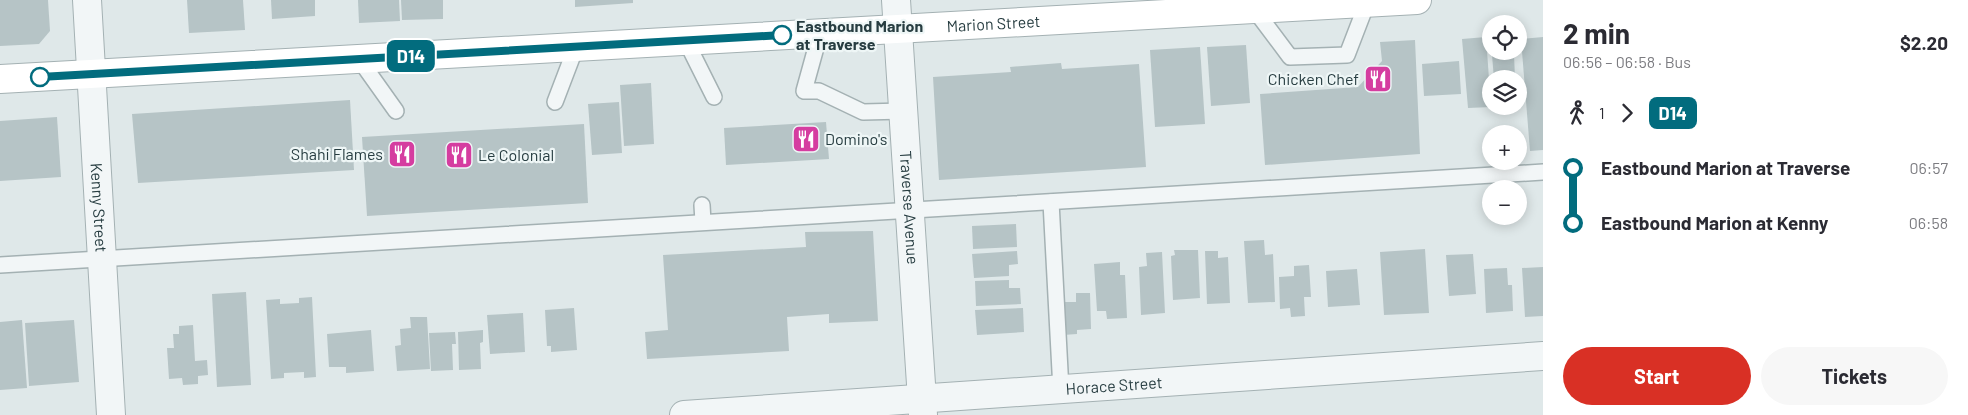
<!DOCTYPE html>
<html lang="en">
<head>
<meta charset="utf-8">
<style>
  body { margin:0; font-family:Barlow,sans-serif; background:#f7f7f7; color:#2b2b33; height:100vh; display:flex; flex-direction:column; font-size:19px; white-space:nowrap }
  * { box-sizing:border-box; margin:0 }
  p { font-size:16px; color:#7c7c81 }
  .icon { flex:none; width:28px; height:28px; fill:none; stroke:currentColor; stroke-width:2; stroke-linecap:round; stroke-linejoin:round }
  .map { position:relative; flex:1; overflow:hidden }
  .panel { display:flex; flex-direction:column; background:#fff; width:425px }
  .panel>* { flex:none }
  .badge { padding:0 10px; border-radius:8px; font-size:18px; line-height:32px }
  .tools { position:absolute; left:1482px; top:15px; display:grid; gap:10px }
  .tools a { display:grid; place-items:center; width:45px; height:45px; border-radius:50%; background:#fff; box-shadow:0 2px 12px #0003; font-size:25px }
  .map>.badge { position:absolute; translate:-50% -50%; box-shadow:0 0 0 2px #fff }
  .legs { display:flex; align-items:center; gap:8px; height:55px; padding:0 20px; font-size:16px }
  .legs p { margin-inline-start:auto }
  .overview { display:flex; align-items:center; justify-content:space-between; height:85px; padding:0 20px }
  h1 { font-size:28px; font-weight:700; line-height:38px }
  .cta { display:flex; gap:10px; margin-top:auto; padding:10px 20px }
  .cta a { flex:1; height:58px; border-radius:30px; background:#d93025; color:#fff; font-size:20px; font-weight:700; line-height:58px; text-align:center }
  .cta a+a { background:#f7f7f7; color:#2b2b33 }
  ul { padding:0 20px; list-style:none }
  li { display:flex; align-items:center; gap:18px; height:55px; font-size:19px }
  li i { display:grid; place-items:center; width:8px; height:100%; margin:0 6px; background:currentColor }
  li i::after { content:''; width:12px; height:12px; margin:-6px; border:4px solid; border-radius:50%; background:#fff }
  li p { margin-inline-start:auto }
  li:first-child i { background:linear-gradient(#0000 50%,currentColor 0) }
  li:last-child i { background:linear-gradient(currentColor 50%,#0000 0) }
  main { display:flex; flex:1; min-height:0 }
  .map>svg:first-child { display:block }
  .building { fill:#b6c4c6 }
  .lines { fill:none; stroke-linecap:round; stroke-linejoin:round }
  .service-casing { stroke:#a4b1b3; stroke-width:18 }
  .minor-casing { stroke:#a4b1b3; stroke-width:30 }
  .secondary-casing { stroke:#a4b1b3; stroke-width:30 }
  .service { stroke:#f2f6f7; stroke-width:15 }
  .minor { stroke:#f2f6f7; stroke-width:28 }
  .secondary { stroke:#fff; stroke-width:28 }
  .line-1-casing { stroke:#fff; stroke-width:11 }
  .line-1 { stroke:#026c7e; stroke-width:8 }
  .stop-1-dot { fill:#fff; stroke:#026c7e; stroke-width:2.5 }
  .labels { text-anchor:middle; stroke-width:4.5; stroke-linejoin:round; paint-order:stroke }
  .street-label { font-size:16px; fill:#273d41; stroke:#eef6f6 }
  .stop-label { font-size:16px; font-weight:bold; fill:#273d41; stroke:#eef6f6; text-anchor:start }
  .poi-label { font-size:16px; fill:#273d41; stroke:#eef6f6; text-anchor:end }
</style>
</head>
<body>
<main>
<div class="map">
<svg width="1543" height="415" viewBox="0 0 1543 415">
  <rect width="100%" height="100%" fill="#dfe8e9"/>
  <!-- building -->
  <g class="building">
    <path d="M0,0H48L50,31L39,44L0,46Z"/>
    <path d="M187,0H243L245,30L189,33Z"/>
    <path d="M271,0H315V16L272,19Z"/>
    <path d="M358,0H399L400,21L359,23Z"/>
    <path d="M401,0H443V19L402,20Z"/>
    <path d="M575,0H633V3L575,7Z"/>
    <path d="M1486,37L1491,107L1468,108L1462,39Z"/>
    <path d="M1543,37V150L1530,151L1521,39Z"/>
    <path d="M1415,40L1420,154L1265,165L1260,94L1358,87L1382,61L1380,42Z"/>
    <path d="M1246,45L1250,103L1211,106L1207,47Z"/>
    <path d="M1200,47L1205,124L1155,127L1150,50Z"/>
    <path d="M1514,54L1515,79H1494L1492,55Z"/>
    <path d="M1459,61L1461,94L1424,96L1422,64Z"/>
    <path d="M1061,63L1062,69L1139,64L1146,167L939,180L933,77L1011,72L1010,67Z"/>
    <path d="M651,83L654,144L624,146L620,85Z"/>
    <path d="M350,100L354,170L138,183L132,114Z"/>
    <path d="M619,102L622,153L592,155L588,104Z"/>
    <path d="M57,117L61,177L0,181V121Z"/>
    <path d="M826,122L829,159L726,165L724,128Z"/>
    <path d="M584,124L588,203L367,216L362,137Z"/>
    <path d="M1016,224L1017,247L973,249L972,226Z"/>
    <path d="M873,231L878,321L829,323V314L787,317L789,351L647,359L645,332L668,330L663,255L806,247L805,232Z"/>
    <path d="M1264,240L1265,255L1273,254L1275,302L1248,303L1244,241Z"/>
    <path d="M1425,249L1429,313L1384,315L1380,252Z"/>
    <path d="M1174,250H1198L1200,298L1173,300L1171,256L1175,255Z"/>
    <path d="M1017,251L1018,264L1009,265V276L974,278L972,254Z"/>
    <path d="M1205,251H1218V258L1228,257L1230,303L1207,304Z"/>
    <path d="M1162,252L1165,313L1141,315L1139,267L1147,266L1146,253Z"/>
    <path d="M1473,254L1476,294L1449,296L1446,255Z"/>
    <path d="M1120,262V275H1125L1127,318L1107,319L1106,311H1097L1094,264Z"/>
    <path d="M1309,265L1311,297H1304L1305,316L1291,317L1290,308L1280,309L1279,277L1294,276V266Z"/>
    <path d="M1543,267V316L1525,317L1522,268Z"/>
    <path d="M1507,268L1508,285H1512L1513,311L1486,313L1484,269Z"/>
    <path d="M1357,269L1360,305L1328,307L1326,271Z"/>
    <path d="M1009,280V288H1020L1021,304L976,306L975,281Z"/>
    <path d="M246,292L251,385L217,387L212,294Z"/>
    <path d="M1076,293H1090L1091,329L1077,330V334L1063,335L1062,302H1076Z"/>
    <path d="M312,297L316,377L304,378V372L284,373V378L271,379L266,300L280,299V304L299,303V298Z"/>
    <path d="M574,308L577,350L551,352V346H547L545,310Z"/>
    <path d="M1023,308L1024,332L977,335L975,310Z"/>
    <path d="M523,313L525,352L490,354L487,315Z"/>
    <path d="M410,317H427L430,369L397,371L395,346L401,345L400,329L411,328Z"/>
    <path d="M22,320L27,388L0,390V322Z"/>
    <path d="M74,320L79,382L29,386L25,323Z"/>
    <path d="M193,325L195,361L207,360L208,375L198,376V384L183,385L182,378L169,379L167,348H174L173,334H179V326Z"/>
    <path d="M371,330L374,371L346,373V367H329L327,334Z"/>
    <path d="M483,330V342L480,343L481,369L459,370L458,332Z"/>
    <path d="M455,332L456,344H452L453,370L431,371L429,333Z"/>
  </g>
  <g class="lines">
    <!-- service casing -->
    <g class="service-casing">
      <g id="service">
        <path d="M1254,9L1290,57L1347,55L1367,3"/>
        <path d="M820,33L804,91H819L863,112L904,111"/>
        <path d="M686,41L714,97"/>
        <path d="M359,59L396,111"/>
        <path d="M555,102L576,47"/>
        <path d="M1051,202L1061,390"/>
        <path d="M702,205L703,222"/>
        <path d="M0,265L1543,172"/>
      </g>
    </g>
    <!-- minor casing -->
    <g class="minor-casing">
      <g id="minor">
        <path id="s1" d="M87,0L111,415"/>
        <path id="s2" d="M896,0L923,415"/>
        <path id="s3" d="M684,415L1543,356"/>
      </g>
    </g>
    <!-- secondary casing -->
    <g class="secondary-casing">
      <g id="secondary">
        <path id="s4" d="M0,79L1417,0"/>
      </g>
    </g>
    <!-- service -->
    <use href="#service" class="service"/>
    <!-- minor -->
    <use href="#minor" class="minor"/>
    <!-- secondary -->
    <use href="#secondary" class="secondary"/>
  </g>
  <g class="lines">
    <!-- line-1 casing -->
    <g class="line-1-casing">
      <path id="line-1" d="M40,77L782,35"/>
    </g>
    <!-- line-1 -->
    <use href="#line-1" class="line-1"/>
  </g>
  <!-- icons -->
  <defs>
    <g id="restaurant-square" transform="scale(1.4375)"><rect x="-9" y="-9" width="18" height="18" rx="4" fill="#d53da0" stroke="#eef6f6"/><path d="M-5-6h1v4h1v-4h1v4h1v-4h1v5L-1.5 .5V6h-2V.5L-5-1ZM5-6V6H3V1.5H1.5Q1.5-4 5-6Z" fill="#fff"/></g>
  </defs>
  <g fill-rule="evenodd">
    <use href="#restaurant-square" x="1378" y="79"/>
    <use href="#restaurant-square" x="806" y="139"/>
    <use href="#restaurant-square" x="402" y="154"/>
    <use href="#restaurant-square" x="459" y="155"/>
  </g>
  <!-- markers -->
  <g class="stop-1-dot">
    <circle cx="782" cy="35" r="9"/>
    <circle cx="40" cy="77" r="9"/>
  </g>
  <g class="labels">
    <!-- street labels -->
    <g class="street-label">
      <text dy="6" stroke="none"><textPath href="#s4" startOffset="995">Marion Street</textPath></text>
      <text dy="6" stroke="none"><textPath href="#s1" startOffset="208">Kenny Street</textPath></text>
      <text dy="6" stroke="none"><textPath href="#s2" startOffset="208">Traverse Avenue</textPath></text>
      <text dy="6" stroke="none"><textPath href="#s3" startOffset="431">Horace Street</textPath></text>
    </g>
    <!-- stop labels -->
    <g class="stop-label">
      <text x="796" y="32">Eastbound Marion<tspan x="796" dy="18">at Traverse</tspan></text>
    </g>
    <!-- poi labels -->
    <g class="poi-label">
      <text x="1359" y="85">Chicken Chef</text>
      <text x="825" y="145" text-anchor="start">Domino's</text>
      <text x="383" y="160">Shahi Flames</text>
      <text x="478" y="161" text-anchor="start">Le Colonial</text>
    </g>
  </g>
</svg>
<div class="tools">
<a><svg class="icon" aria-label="locate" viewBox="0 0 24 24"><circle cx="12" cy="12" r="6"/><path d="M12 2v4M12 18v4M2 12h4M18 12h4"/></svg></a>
<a><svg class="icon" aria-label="layers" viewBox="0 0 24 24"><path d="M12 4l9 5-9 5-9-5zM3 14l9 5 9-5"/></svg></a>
<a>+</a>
<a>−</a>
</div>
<b class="badge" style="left:411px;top:56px;background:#026c7e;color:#fff">D14</b>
</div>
<section class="panel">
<div class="overview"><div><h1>2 min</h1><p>06:56 – 06:58 · Bus</p></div><b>$2.20</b></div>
<div class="legs"><svg class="icon" aria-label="walk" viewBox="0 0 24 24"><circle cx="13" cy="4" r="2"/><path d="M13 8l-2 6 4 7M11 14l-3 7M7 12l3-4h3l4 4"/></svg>1<svg class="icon" aria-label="forward" viewBox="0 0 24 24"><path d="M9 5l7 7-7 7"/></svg><b class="badge" style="background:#026c7e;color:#fff">D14</b></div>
<ul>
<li><i style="color:#026c7e"></i><b>Eastbound Marion at Traverse</b><p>06:57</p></li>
<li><i style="color:#026c7e"></i><b>Eastbound Marion at Kenny</b><p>06:58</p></li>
</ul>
<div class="cta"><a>Start</a><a>Tickets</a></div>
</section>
</main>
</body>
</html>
